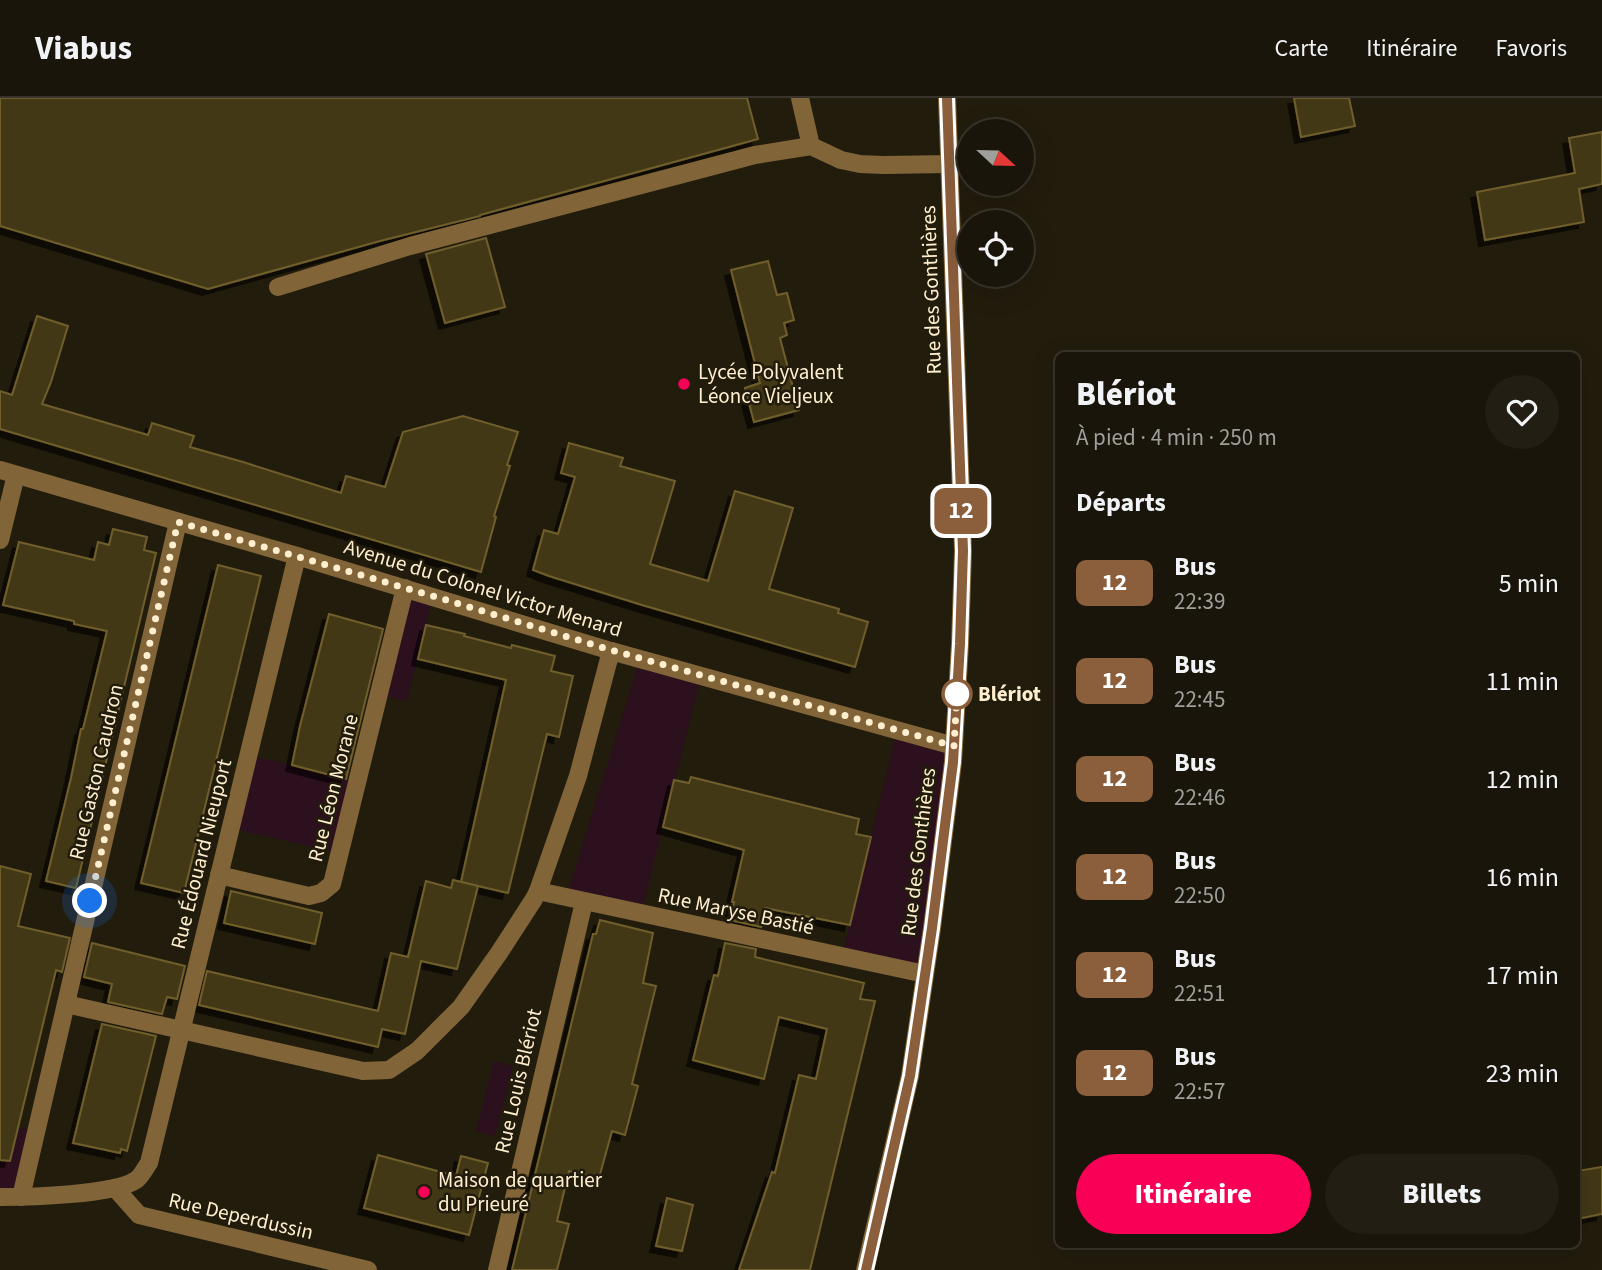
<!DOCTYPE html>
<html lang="fr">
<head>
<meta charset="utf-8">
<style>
  body { margin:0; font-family:"Source Sans 3",sans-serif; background:#231e13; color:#f1f3f6; height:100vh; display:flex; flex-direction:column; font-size:26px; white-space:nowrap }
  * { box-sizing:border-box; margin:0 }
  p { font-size:23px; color:#9f9f9c }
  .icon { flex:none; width:38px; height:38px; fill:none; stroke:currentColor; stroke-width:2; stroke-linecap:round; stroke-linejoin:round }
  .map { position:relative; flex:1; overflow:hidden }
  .details { position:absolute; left:1055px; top:254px; width:525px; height:896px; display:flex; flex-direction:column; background:#1a150a; border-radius:10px; box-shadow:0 7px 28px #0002,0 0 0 2px #38342b }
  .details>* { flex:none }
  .badge { padding:0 14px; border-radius:10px; font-size:24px; line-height:46px }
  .needle { width:46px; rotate:112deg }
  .fabs { position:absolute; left:957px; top:21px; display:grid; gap:14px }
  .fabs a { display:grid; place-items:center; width:77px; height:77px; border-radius:50%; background:#1a150a; box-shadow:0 7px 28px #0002,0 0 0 2px #38342b; font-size:35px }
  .you { position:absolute; width:35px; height:35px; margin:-18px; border:5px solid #fff; border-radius:50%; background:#1a73e8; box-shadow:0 0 0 10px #1a73e833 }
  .map>.badge { position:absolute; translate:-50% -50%; box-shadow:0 0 0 4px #fff }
  h2 { padding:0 21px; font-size:26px; line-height:63px }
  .round { display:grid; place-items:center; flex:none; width:74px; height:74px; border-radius:37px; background:#231e13 }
  .headline { display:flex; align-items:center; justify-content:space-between; height:119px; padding:0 21px }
  h1 { font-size:33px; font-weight:800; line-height:52px }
  .button { display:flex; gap:14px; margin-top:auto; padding:14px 21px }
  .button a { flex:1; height:80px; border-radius:42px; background:#f90056; color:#fff; font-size:28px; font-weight:800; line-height:80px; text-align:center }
  .button a+a { background:#231e13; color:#f1f3f6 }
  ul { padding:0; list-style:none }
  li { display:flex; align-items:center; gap:21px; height:98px; padding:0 21px }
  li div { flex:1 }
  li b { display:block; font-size:26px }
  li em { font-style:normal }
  li .badge { min-width:77px; font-weight:700; text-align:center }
  header { display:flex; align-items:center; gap:42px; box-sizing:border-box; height:98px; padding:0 35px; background:#1a150a; border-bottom:2px solid #38342b }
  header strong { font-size:33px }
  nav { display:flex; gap:38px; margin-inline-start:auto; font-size:24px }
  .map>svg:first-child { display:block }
  .green { fill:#2c101e }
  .building { fill:#433919; stroke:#6f5e2b; stroke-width:2; filter:url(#shadow) }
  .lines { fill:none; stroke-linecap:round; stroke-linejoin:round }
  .minor { stroke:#816438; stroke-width:18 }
  .line-casing { stroke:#fff; stroke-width:16 }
  .line { stroke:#8b5e3c; stroke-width:10 }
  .walk { stroke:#ffefce; stroke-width:7; stroke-dasharray:0 12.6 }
  .poi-dot { fill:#f90056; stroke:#221c0d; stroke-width:2.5 }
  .stop-dot { fill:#fff; stroke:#8b5e3c; stroke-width:3.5 }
  .labels { text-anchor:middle; stroke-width:5; stroke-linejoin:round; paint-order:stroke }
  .street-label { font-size:21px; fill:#ffefce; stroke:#221c0d }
  .poi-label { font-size:21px; fill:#ffefce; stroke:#221c0d; text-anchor:start }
  .stop-label { font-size:21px; font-weight:bold; fill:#ffefce; stroke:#221c0d; text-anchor:start }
</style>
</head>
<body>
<header>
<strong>Viabus</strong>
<nav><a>Carte</a><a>Itinéraire</a><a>Favoris</a></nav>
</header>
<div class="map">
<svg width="1602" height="1172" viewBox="0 0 1602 1172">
  <defs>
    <filter id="shadow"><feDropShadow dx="-6" dy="6" stdDeviation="0" flood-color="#0009"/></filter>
  </defs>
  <rect width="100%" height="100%" fill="#221c0d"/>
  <!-- green -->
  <g class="green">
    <path d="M405,490L433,498L407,603L379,597Z"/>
    <path d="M640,561L701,578L641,816L566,800Z"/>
    <path d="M897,632L954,648L925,876L842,859Z"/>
    <path d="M249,657L358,684L340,755L230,730Z"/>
    <path d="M494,963L513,968L495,1038L476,1033Z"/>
    <path d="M0,1026L37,1033L21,1099H0Z"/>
  </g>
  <!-- building -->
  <g class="building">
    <path d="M0,0H747L758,41L480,117V118L380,143L208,191L0,128Z"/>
    <path d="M1294,0H1349L1355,28L1301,39Z"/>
    <path d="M1602,34V86L1579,91L1584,124L1485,142L1477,94L1575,75L1569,40Z"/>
    <path d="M486,140L505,209L445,225L426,156Z"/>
    <path d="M768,163L777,197L787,195L794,222L784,225L787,237L780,240L799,312L754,324L745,290L760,285L731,172Z"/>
    <path d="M37,218L68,228L51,284L42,306L148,337L152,325L194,338L190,349L243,364L341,395L346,378L385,389L403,334L463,318L518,334L507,367L510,368L494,418L496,419L481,474L0,331V293L12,297Z"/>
    <path d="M569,345L623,360L620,368L675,383L650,466L708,483L735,393L793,410L769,491L839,511L838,515L868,524L855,569L642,507L549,478L533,472L544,432L558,436L575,379L561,375Z"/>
    <path d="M113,431L147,439L144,452L156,455L76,790L46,783L71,680L81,631H83L107,533L74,526V523L3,507L19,444L94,462L98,444L109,447Z"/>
    <path d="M218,467L261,478L184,795L141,785Z"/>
    <path d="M329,516L383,531L346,681L292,667L300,628Z"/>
    <path d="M426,527L465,536L464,538L511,550L512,547L555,558L551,573L573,578L559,639L547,636L508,795L461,784L506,582L418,561Z"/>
    <path d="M691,679L859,721L856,736L871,739L850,827L765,810L761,829L730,822L734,804H732L744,752L663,729L674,682L689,685Z"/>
    <path d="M0,768L31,776L18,828L70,840L62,874L56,872L10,1063L0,1062Z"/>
    <path d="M453,782L478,788L457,871L421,863L405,936L382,931L378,949L199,907L207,873L378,913L391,855L408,859L426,783L451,790Z"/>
    <path d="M231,793L322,815L315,846L224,825Z"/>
    <path d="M600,822L653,835L643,885L656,888L632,986L638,988L625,1037L612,1033L599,1080L569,1073L557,1123L569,1126L557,1172H512L593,836H596Z"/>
    <path d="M92,845L185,868L177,901L167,899L162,916L108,904L112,886L84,879Z"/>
    <path d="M725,845L756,851L755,859L864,885L860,901L875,903L810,1172H739L772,1074L775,1075L799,977L816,981L827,931L779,919L764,981L693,962L714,877L718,878Z"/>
    <path d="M102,926L156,938L127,1053L121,1051L120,1055L73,1045Z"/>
    <path d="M378,1057L456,1078L461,1058L488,1065L469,1137L364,1110Z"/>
    <path d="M1602,1069V1116L1577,1121V1073Z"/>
    <path d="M667,1100L693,1107L682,1153L656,1148Z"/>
  </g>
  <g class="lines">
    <!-- minor -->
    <g class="minor">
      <path d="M800,0L811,48"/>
      <path d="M278,189L410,148L755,57L811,48L841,62L860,66L883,67L950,66"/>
      <path d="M0,372L297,458L611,553L954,648"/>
      <path d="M0,442L16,377"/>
      <path d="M219,777L309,798L321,795L332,786L405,490"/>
      <path d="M538,793L925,876"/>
      <path d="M66,906L363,973L389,972L417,953L461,909L499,855L534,801L538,793L578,678L611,553"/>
      <path d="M115,1090L139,1117L368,1172"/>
      <path d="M0,1099C28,1099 114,1097 136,1082C141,1079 145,1070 149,1065L297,458"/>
      <path d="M21,1099L178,424"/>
      <path d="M497,1172L584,804"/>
      <path d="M865,1172L910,978L932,830L953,664L960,546L963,453L947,0"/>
    </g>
  </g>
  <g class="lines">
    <!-- line casing -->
    <g class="line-casing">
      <path id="line" d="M866,1172L910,978L932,830L953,664L960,546L963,453L947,0"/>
    </g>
    <!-- line -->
    <use href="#line" class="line"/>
    <!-- walk -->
    <path class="walk" d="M90,803L178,424L433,498L611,552L954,648L957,596"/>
  </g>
  <!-- markers -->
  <g class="poi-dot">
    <circle cx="684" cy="286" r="7"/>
    <circle cx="424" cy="1094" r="7"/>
  </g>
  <circle class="stop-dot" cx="957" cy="596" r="14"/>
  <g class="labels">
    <!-- street labels -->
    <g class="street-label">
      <text transform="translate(931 192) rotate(-92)" y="7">Rue des Gonthières</text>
      <text transform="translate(483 490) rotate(17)" y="7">Avenue du Colonel Victor Menard</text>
      <text transform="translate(96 674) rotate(-77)" y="7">Rue Gaston Caudron</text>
      <text transform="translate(333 690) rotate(-76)" y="7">Rue Léon Morane</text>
      <text transform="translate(918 754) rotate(-83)" y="7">Rue des Gonthières</text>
      <text transform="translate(201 756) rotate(-76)" y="7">Rue Édouard Nieuport</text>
      <text transform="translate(736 813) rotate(12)" y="7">Rue Maryse Bastié</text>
      <text transform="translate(518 983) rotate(-77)" y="7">Rue Louis Blériot</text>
      <text transform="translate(241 1118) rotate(13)" y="7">Rue Deperdussin</text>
    </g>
    <!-- poi labels -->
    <g class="poi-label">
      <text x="698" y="281">Lycée Polyvalent<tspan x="698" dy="24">Léonce Vieljeux</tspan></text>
      <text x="438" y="1089">Maison de quartier<tspan x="438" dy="24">du Prieuré</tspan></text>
    </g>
    <!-- stop labels -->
    <g class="stop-label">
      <text x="978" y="603">Blériot</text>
    </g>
  </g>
</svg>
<div class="fabs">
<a><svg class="needle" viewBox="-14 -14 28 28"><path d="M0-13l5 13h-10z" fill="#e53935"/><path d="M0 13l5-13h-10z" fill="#9f9f9c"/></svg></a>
<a><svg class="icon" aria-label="locate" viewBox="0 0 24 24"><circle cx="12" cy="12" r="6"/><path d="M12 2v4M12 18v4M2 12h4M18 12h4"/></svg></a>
</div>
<div class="you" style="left:90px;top:803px"></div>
<b class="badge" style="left:961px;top:413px;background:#8b5e3c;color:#fff">12</b>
<section class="details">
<div class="headline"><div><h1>Blériot</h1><p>À pied · 4 min · 250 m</p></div><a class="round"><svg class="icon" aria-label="heart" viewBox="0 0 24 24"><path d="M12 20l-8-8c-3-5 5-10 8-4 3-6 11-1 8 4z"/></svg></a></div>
<h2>Départs</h2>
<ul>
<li><span class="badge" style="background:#8b5e3c;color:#fff">12</span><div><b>Bus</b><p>22:39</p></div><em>5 min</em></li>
<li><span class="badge" style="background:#8b5e3c;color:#fff">12</span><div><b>Bus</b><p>22:45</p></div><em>11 min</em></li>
<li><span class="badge" style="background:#8b5e3c;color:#fff">12</span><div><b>Bus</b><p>22:46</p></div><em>12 min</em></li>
<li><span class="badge" style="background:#8b5e3c;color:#fff">12</span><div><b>Bus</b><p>22:50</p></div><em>16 min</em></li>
<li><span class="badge" style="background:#8b5e3c;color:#fff">12</span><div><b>Bus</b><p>22:51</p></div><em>17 min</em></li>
<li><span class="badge" style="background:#8b5e3c;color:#fff">12</span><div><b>Bus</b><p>22:57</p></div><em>23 min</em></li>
</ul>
<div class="button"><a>Itinéraire</a><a>Billets</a></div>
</section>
</div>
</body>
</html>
